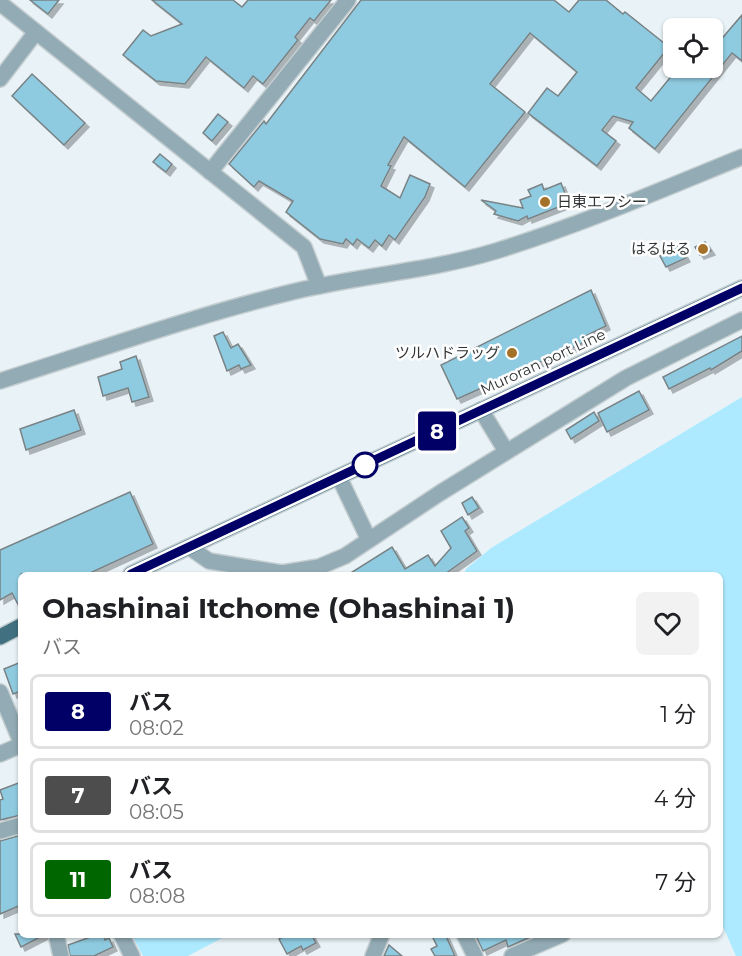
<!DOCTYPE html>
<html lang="ja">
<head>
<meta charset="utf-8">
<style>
  body { margin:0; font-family:Montserrat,"Noto Sans JP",sans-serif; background:#f2f2f2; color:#202124; height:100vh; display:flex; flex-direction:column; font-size:22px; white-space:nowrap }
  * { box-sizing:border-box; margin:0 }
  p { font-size:20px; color:#757577 }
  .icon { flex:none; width:33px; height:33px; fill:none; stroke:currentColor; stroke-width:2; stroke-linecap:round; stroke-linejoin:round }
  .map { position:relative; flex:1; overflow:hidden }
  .drawer { position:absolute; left:18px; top:572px; width:705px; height:366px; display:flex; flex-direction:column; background:#fff; border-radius:9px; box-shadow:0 2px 4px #0004 }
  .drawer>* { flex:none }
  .badge { padding:0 12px; border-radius:4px; font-size:21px; line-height:39px }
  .fabs { position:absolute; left:663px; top:18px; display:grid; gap:12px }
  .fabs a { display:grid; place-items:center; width:60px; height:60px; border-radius:9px; background:#fff; box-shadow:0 2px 4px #0004; font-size:30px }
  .map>.badge { position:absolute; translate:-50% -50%; box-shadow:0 0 0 3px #fff }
  .round { display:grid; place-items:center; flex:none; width:63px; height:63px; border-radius:9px; background:#f2f2f2 }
  .headline { display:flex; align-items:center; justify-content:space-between; height:102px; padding:0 24px }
  h1 { font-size:28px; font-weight:700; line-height:45px }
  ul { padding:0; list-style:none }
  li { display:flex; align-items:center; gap:18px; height:75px; margin:0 12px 9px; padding:0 12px; border:3px solid #e0e0e0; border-radius:9px }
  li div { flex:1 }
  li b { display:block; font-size:22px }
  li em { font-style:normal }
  li .badge { min-width:66px; font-weight:700; text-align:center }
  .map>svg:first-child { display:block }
  .green { fill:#aeeaff }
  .building { fill:#8fcbe0; stroke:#798285; stroke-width:1.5; filter:url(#shadow) }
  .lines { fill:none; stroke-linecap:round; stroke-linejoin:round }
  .minor-casing { stroke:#c4cdd0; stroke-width:18 }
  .major-casing { stroke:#c4cdd0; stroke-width:18 }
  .minor { stroke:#92abb4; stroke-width:15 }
  .major { stroke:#417181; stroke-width:15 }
  .line-casing { stroke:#fff; stroke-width:14 }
  .line { stroke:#006; stroke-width:9 }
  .poi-dot { fill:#a47129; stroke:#fefefe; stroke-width:2 }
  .stop-dot { fill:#fff; stroke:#006; stroke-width:3 }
  .labels { text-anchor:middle; stroke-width:5; stroke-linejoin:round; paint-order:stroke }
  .poi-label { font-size:15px; fill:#303435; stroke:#fefefe; text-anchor:end }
  .street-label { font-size:15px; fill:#303435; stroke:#fefefe }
</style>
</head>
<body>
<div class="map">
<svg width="742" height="956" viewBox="0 0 742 956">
  <defs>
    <filter id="shadow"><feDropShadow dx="4" dy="4" stdDeviation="0" flood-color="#0004"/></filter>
  </defs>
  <rect width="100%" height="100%" fill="#e9f3f7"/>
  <!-- green -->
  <g class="green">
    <path d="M742,397V956H736L720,920V574H464L466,569L491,548Z"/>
    <path d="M225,935L226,936L188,956H143L132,935Z"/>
  </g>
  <!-- building -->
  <g class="building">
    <path d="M30,0H59L48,14Z"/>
    <path d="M152,0H233L242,7L248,0H331L314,21L310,18L295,37L298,40L263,84L253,76L244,88L206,57L185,84L156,81L123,55L143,30L151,36L182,24Z"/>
    <path d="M361,0H554L569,12L579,0H606L623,14L625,12L669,47L636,88L651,101L678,68H712V50L742,15V61L732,53L655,149L629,128L633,122L613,116L602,130L616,141L597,166L528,113L547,88L558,96L577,72L530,33L490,84L525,112L465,187L404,137L388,165L391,166L381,186L400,198L410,175L430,184L425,197L395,240L389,235L382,246L375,240L369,248L357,239L353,245L346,239L343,244L320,239L286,212L293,201L259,181L254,187L229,164L264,121L266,124Z"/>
    <path d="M32,74L85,123L64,145L12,96Z"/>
    <path d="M218,114L228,122L212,141L203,133Z"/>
    <path d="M160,154L172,164L166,172L153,162Z"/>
    <path d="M561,183L569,203L528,219L527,216L518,221L494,214L496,211L481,200L523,208L520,200L531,196L528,190L542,184L544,190Z"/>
    <path d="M705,242L711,251L700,255L695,247Z"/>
    <path d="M679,245L686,258L666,267L660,256Z"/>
    <path d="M591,290L606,326L583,337L585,342L457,399L441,365Z"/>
    <path d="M223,332L231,348L238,344L251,365L241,369L239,365L227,371L214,336Z"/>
    <path d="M742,336V351L711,370L710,368L669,389L663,377Z"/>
    <path d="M136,356L149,397L132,402L128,388L103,396L98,377L122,369L120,362Z"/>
    <path d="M639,391L649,410L607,432L598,413Z"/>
    <path d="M74,410L81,430L26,450L20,429Z"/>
    <path d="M594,412L599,421L571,439L566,430Z"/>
    <path d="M130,492L153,544L88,574H21V610L12,593L0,600V550Z"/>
    <path d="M472,497L479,508L468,515L462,503Z"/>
    <path d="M462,517L469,528L465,531L477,551L445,574H349L392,547L405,569L428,555L435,566L451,548L441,531Z"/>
    <path d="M21,662V691L13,694L4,669Z"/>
    <path d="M21,782V815L0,820V800L3,799L0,790Z"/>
    <path d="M21,835V905L0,914V841Z"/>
    <path d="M15,934H46L21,947Z"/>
    <path d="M99,934H103L105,940L109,938L113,947L94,956H70L68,945Z"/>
    <path d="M288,934H311L316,943L303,950L301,946L287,954L279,939Z"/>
    <path d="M431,934H445L455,956H435L431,949L437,946Z"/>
    <path d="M475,934H537L508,947L506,940L483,951Z"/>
    <path d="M389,945L402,956H384Z"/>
  </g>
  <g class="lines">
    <!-- minor casing -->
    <g class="minor-casing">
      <g id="minor">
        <path d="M0,3L304,247L319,286"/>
        <path d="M0,79L36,32"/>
        <path d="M210,172L348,0"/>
        <path d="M0,381C98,350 196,315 296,291C362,275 430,271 496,251C580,225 661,190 742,157"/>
        <path d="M481,410L506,451"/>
        <path d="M339,477L369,540"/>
        <path d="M189,547L209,561L282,573L319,567L345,556L440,493L626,378L742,320"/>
        <path d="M0,692L21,742"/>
        <path d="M0,754L21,745"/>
        <path d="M0,831L21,825"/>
        <path d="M56,934L61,956"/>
        <path d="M121,934L132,956"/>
        <path d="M464,934L475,956"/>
        <path d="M373,956L382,934"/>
        <path d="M512,956L563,934"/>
      </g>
    </g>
    <!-- major casing -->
    <g class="major-casing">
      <g id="major">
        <path d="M131,574L742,288"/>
        <path d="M0,637L21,626"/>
      </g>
    </g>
    <!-- minor -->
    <use href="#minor" class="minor"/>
    <!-- major -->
    <use href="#major" class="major"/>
  </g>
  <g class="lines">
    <!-- line casing -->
    <g class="line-casing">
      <path id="line" d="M131,574L742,288"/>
    </g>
    <!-- line -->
    <use href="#line" class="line"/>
  </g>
  <!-- markers -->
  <g class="poi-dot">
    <circle cx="545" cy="202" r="6"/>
    <circle cx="703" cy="249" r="6"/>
    <circle cx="512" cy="353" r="6"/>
  </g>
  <circle class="stop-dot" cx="365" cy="465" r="12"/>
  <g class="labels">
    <!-- poi labels -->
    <g class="poi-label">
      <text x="557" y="207" text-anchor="start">日東エフシー</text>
      <text x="691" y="254">はるはる</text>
      <text x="500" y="358">ツルハドラッグ</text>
    </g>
    <!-- street labels -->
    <g class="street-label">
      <text transform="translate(543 362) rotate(-25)" y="5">Muroran port Line</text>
    </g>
  </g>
</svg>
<div class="fabs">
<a><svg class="icon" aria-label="locate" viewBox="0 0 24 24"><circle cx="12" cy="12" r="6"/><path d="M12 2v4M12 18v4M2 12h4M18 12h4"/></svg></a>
</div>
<b class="badge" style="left:437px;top:431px;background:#006;color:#fff">8</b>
<section class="drawer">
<div class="headline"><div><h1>Ohashinai Itchome (Ohashinai 1)</h1><p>バス</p></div><a class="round"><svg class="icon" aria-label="heart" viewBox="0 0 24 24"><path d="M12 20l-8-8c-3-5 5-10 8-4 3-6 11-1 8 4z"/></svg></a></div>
<ul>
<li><span class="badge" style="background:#006;color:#fff">8</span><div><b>バス</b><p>08:02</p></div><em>1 分</em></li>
<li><span class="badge" style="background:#4d4d4d;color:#fff">7</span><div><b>バス</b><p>08:05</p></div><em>4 分</em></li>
<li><span class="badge" style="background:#060;color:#fff">11</span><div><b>バス</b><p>08:08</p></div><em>7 分</em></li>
</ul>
</section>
</div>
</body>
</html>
